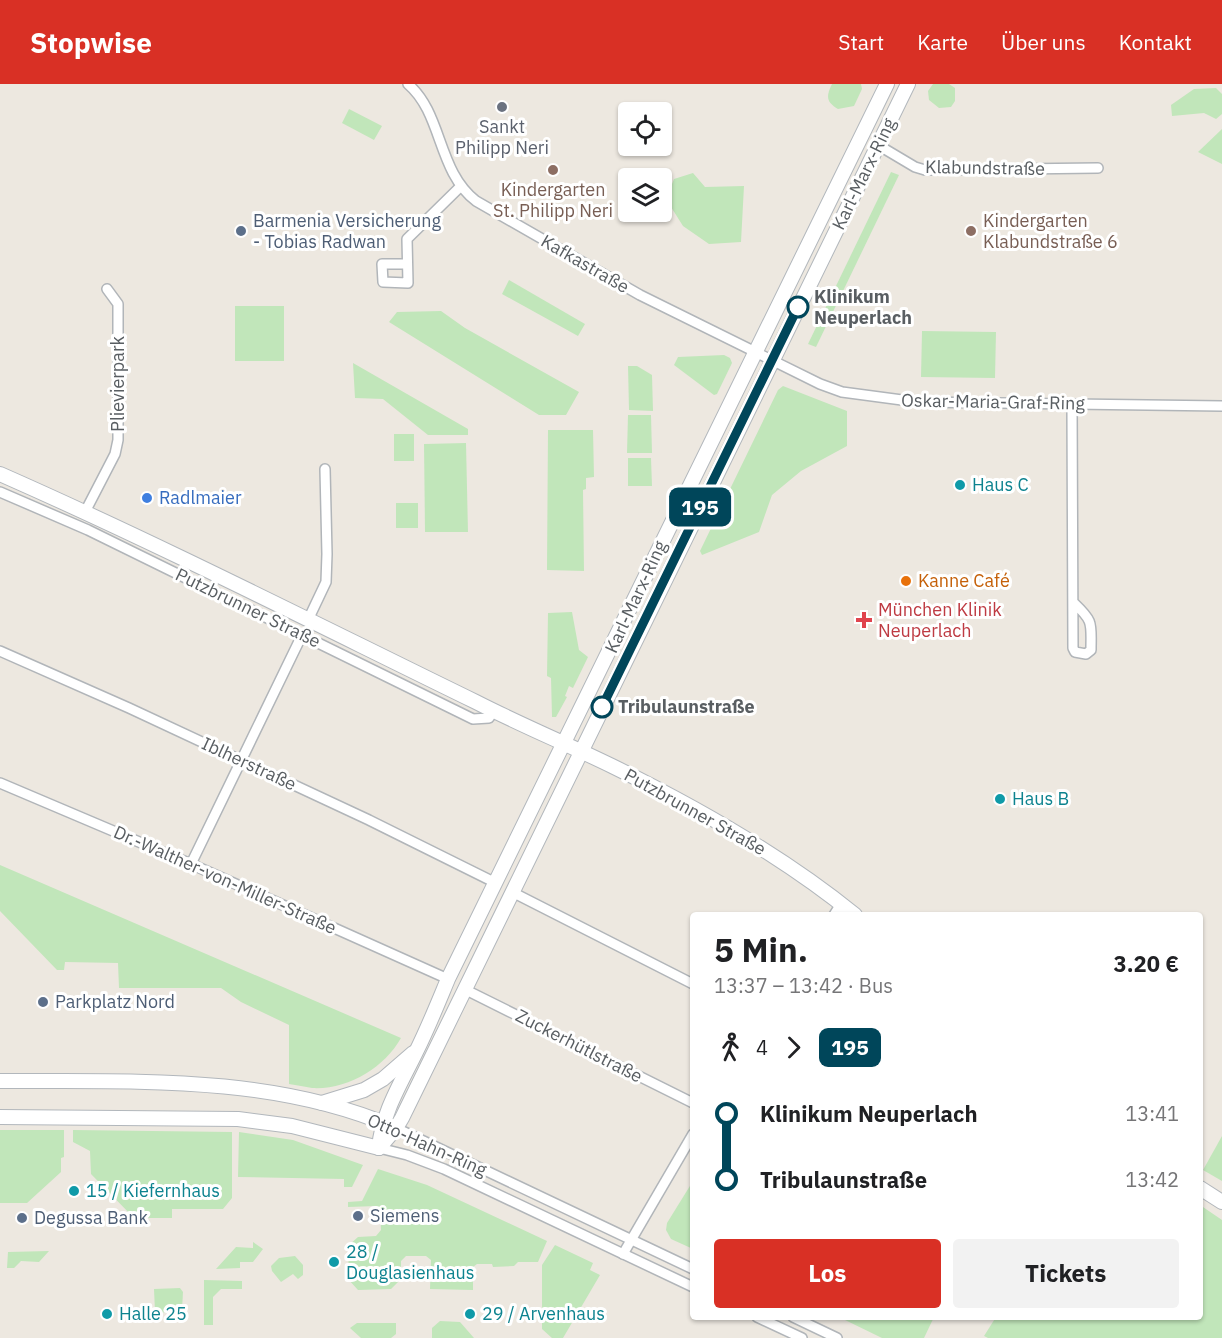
<!DOCTYPE html>
<html lang="de">
<head>
<meta charset="utf-8">
<style>
  body { margin:0; font-family:"IBM Plex Sans",sans-serif; background:#f2f2f2; color:#202124; height:100vh; display:flex; flex-direction:column; font-size:22px; white-space:nowrap }
  * { box-sizing:border-box; margin:0 }
  p { font-size:20px; color:#757577 }
  .icon { flex:none; width:33px; height:33px; fill:none; stroke:currentColor; stroke-width:2; stroke-linecap:round; stroke-linejoin:round }
  .map { position:relative; flex:1; overflow:hidden }
  .sheet { position:absolute; left:690px; top:828px; width:513px; height:408px; display:flex; flex-direction:column; background:#fff; border-radius:6px; box-shadow:0 2px 4px #0004 }
  .sheet>* { flex:none }
  .badge { padding:0 12px; border-radius:9px; font-size:21px; line-height:39px }
  .controls { position:absolute; left:618px; top:18px; display:grid; gap:12px }
  .controls a { display:grid; place-items:center; width:54px; height:54px; border-radius:6px; background:#fff; box-shadow:0 2px 4px #0004; font-size:30px }
  .map>.badge { position:absolute; translate:-50% -50%; box-shadow:0 0 0 3px #fff }
  .legs { display:flex; align-items:center; gap:9px; height:66px; padding:0 24px; font-size:20px }
  .legs p { margin-inline-start:auto }
  .head { display:flex; align-items:center; justify-content:space-between; height:102px; padding:0 24px }
  h1 { font-size:33px; font-weight:700; line-height:45px }
  .button { display:flex; gap:12px; margin-top:auto; padding:12px 24px }
  .button a { flex:1; height:69px; border-radius:6px; background:#d93025; color:#fff; font-size:24px; font-weight:700; line-height:69px; text-align:center }
  .button a+a { background:#f2f2f2; color:#202124 }
  ul { padding:0 24px; list-style:none }
  li { display:flex; align-items:center; gap:21px; height:66px; font-size:22px }
  li i { display:grid; place-items:center; width:9px; height:100%; margin:0 8px; background:currentColor }
  li i::after { content:''; width:15px; height:15px; margin:-8px; border:4px solid; border-radius:50%; background:#fff }
  li p { margin-inline-start:auto }
  li:first-child i { background:linear-gradient(#0000 50%,currentColor 0) }
  li:last-child i { background:linear-gradient(currentColor 50%,#0000 0) }
  header { display:flex; align-items:center; gap:36px; box-sizing:border-box; height:84px; padding:0 30px; background:#d93025; color:#fff }
  header strong { font-size:28px }
  nav { display:flex; gap:33px; margin-inline-start:auto; font-size:21px }
  .map>svg:first-child { display:block }
  .green { fill:#c1e6ba }
  .lines { fill:none; stroke-linecap:round; stroke-linejoin:round }
  .street-casing { stroke:#b1b5b9; stroke-width:12 }
  .secondary-casing { stroke:#b2b7bc; stroke-width:16 }
  .street { stroke:#fff; stroke-width:9 }
  .secondary { stroke:#fff; stroke-width:14 }
  .line-1-casing { stroke:#fff; stroke-width:14 }
  .line-1 { stroke:#00465a; stroke-width:9 }
  .worship-dot { fill:#6b7280; stroke:#fff; stroke-width:2 }
  .education-dot { fill:#8d6e63; stroke:#fff; stroke-width:2 }
  .service-dot { fill:#5c6f8a; stroke:#fff; stroke-width:2 }
  .stop-1-dot { fill:#fff; stroke:#00465a; stroke-width:3 }
  .culture-dot { fill:#0f9aa8; stroke:#fff; stroke-width:2 }
  .shop-dot { fill:#3f7fe0; stroke:#fff; stroke-width:2 }
  .food-dot { fill:#e8710a; stroke:#fff; stroke-width:2 }
  .health-dot { fill:#e0444e; stroke:#fff; stroke-width:2 }
  .labels { text-anchor:middle; stroke-width:6; stroke-linejoin:round; paint-order:stroke }
  .worship-label { font-size:18px; fill:#5b616d; stroke:#fff }
  .street-label { font-size:18px; fill:#595e62; stroke:#fff }
  .education-label { font-size:18px; fill:#785e54; stroke:#fff }
  .service-label { font-size:18px; fill:#4e5e75; stroke:#fff; text-anchor:start }
  .stop-label { font-size:18px; font-weight:bold; fill:#595e62; stroke:#fff; text-anchor:start }
  .culture-label { font-size:18px; fill:#0d838f; stroke:#fff; text-anchor:start }
  .shop-label { font-size:18px; fill:#366cbe; stroke:#fff; text-anchor:start }
  .food-label { font-size:18px; fill:#c56008; stroke:#fff; text-anchor:start }
  .health-label { font-size:18px; fill:#be3a42; stroke:#fff; text-anchor:start }
</style>
</head>
<body>
<header>
<strong>Stopwise</strong>
<nav><a>Start</a><a>Karte</a><a>Über uns</a><a>Kontakt</a></nav>
</header>
<div class="map">
<svg width="1222" height="1254" viewBox="0 0 1222 1254">
  <rect width="100%" height="100%" fill="#ede8e0"/>
  <!-- green -->
  <g class="green">
    <path d="M832,0H861L862,5L854,22L838,25C826,18 826,12 832,0Z"/>
    <path d="M933,0H949L955,4V17L951,23L939,24L929,16L928,7Z"/>
    <path d="M1216,4L1222,10V30L1216,35L1204,29L1172,32L1171,21L1194,5Z"/>
    <path d="M349,25L382,42L374,56L342,39Z"/>
    <path d="M1222,45V80L1198,68Z"/>
    <path d="M891,88L899,91L816,263L808,260Z"/>
    <path d="M693,89L705,103L744,102L741,158L709,160L683,142L666,115L674,95Z"/>
    <path d="M509,196L585,240L578,252L502,210Z"/>
    <rect x="235" y="222" width="49" height="55"/>
    <path d="M441,227L465,244L579,308L566,331H539L389,238L397,228Z"/>
    <path d="M922,247L996,248L995,294L921,293Z"/>
    <path d="M724,271L730,274L732,279L717,310L714,311L674,281L678,273Z"/>
    <path d="M353,279L468,345V351H428L383,315L355,314Z"/>
    <path d="M628,282H637L652,291L653,327L629,326Z"/>
    <path d="M783,302L847,327V362L801,387L772,411L759,448L702,471L700,467L778,306Z"/>
    <path d="M628,331H651L652,369H627Z"/>
    <path d="M548,346H593L594,393L586,394V405L583,406L584,487L547,486Z"/>
    <rect x="394" y="350" width="20" height="27"/>
    <path d="M466,359L468,448H425L424,360Z"/>
    <path d="M628,374H651L652,402H628Z"/>
    <rect x="396" y="419" width="22" height="25"/>
    <path d="M572,528L579,566L588,573L573,604L569,602L565,612L567,613L556,633H552L551,594L547,592L548,529Z"/>
    <path d="M0,781L401,954C384,984 348,1006 312,1004C305,1003 297,1001 289,1000V941L241,918L221,904H119L118,879L65,878L64,886H57L0,827Z"/>
    <path d="M0,1046H64V1073L61,1074V1088L27,1119H0Z"/>
    <path d="M73,1046L232,1048V1114L223,1125H172V1134H134L91,1090L90,1067L73,1058Z"/>
    <path d="M239,1048L293,1056L363,1081L352,1103H344V1095L238,1093Z"/>
    <path d="M1222,1052V1097L1203,1086Z"/>
    <path d="M378,1085L427,1101L547,1157L538,1178H518L514,1182L493,1183L492,1180H477L473,1183V1206L430,1205L431,1176L426,1172H406L401,1177V1195L391,1205L358,1206L348,1195L349,1161L358,1153L376,1152L381,1146L380,1126L377,1122L348,1123V1118L362,1117Z"/>
    <path d="M693,1097V1165L671,1155L666,1146L667,1139Z"/>
    <path d="M1200,1121L1222,1136V1254H988L984,1252L996,1233H1200Z"/>
    <path d="M253,1158L263,1165L253,1178H240V1184L216,1185L236,1163L253,1164Z"/>
    <path d="M555,1161L593,1179L590,1186L600,1191L563,1254H552L542,1245V1181Z"/>
    <path d="M49,1167L39,1178L21,1177L14,1184H7L8,1168Z"/>
    <path d="M295,1172L303,1181V1191L298,1195L293,1190L281,1198L272,1187L271,1182L279,1174Z"/>
    <path d="M204,1196L242,1197V1205H221L213,1213V1241H204Z"/>
    <path d="M180,1204L183,1208L182,1226L178,1229L155,1228L154,1205Z"/>
    <path d="M847,1233H934L924,1254H882L845,1236Z"/>
    <path d="M440,1237L460,1238L474,1254H432V1244Z"/>
    <path d="M357,1239H396V1250L391,1254H361L350,1244Z"/>
  </g>
  <g class="lines">
    <!-- street casing -->
    <g class="street-casing">
      <g id="street">
        <path d="M408,0C443,30 437,87 476,117L640,211L820,300L842,308L917,318L1222,322"/>
        <path d="M878,61L915,83L925,86L1098,84"/>
        <path d="M406,180H382L383,198L408,199L407,155L460,103"/>
        <path d="M1072,320L1073,564L1075,568L1086,570L1091,566C1091,539 1094,538 1074,519"/>
        <path d="M0,408L88,446L473,635L489,634L493,627"/>
        <path d="M85,428L115,370L118,356V220L107,205"/>
        <path d="M308,536L326,498L327,470L325,385"/>
        <path d="M0,567L129,624L369,736L496,799"/>
        <path d="M0,699L191,780L448,895"/>
        <path d="M191,780L302,551"/>
        <path d="M512,808L693,900"/>
        <path d="M834,831L841,820"/>
        <path d="M464,905L693,1019"/>
        <path d="M396,1044L693,1185"/>
        <path d="M379,1064L407,1071L444,1085L693,1203"/>
        <path d="M623,1170L693,1050"/>
        <path d="M757,1233L802,1254"/>
        <path d="M793,1233L837,1254"/>
      </g>
    </g>
    <!-- secondary casing -->
    <g class="secondary-casing">
      <g id="secondary">
        <path d="M0,390C161,461 318,541 476,618C521,641 567,660 612,682C698,724 781,771 855,831"/>
        <path d="M0,997C130,998 269,990 391,1042"/>
        <path d="M322,1019L364,1006L383,995L413,969"/>
        <path d="M0,1033L238,1035L292,1042L379,1064"/>
        <path d="M379,1064L396,1044L402,1034L908,0"/>
        <path d="M379,1064C382,1029 401,999 416,968C428,944 438,919 448,895L887,0"/>
        <path d="M1200,1104L1222,1118"/>
      </g>
    </g>
    <!-- street -->
    <use href="#street" class="street"/>
    <!-- secondary -->
    <use href="#secondary" class="secondary"/>
  </g>
  <g class="lines">
    <!-- line-1 casing -->
    <g class="line-1-casing">
      <path id="line-1" d="M602,623L798,223"/>
    </g>
    <!-- line-1 -->
    <use href="#line-1" class="line-1"/>
  </g>
  <!-- markers -->
  <circle class="worship-dot" cx="502" cy="23" r="6"/>
  <g class="education-dot">
    <circle cx="553" cy="86" r="6"/>
    <circle cx="971" cy="147" r="6"/>
  </g>
  <g class="service-dot">
    <circle cx="241" cy="147" r="6"/>
    <circle cx="43" cy="918" r="6"/>
    <circle cx="358" cy="1132" r="6"/>
    <circle cx="22" cy="1134" r="6"/>
  </g>
  <g class="stop-1-dot">
    <circle cx="798" cy="223" r="10"/>
    <circle cx="602" cy="623" r="10"/>
  </g>
  <g class="culture-dot">
    <circle cx="960" cy="401" r="6"/>
    <circle cx="1000" cy="715" r="6"/>
    <circle cx="74" cy="1107" r="6"/>
    <circle cx="334" cy="1178" r="6"/>
    <circle cx="107" cy="1230" r="6"/>
    <circle cx="470" cy="1230" r="6"/>
  </g>
  <circle class="shop-dot" cx="147" cy="414" r="6"/>
  <circle class="food-dot" cx="906" cy="497" r="6"/>
  <path class="health-dot" d="M861 527h6v6h6v6h-6v6h-6v-6h-6v-6h6z"/>
  <g class="labels">
    <!-- worship labels -->
    <g class="worship-label">
      <text x="502" y="49">Sankt<tspan x="502" dy="21">Philipp Neri</tspan></text>
    </g>
    <!-- street labels -->
    <g class="street-label">
      <text transform="translate(985 84) rotate(1)" y="6">Klabundstraße</text>
      <text transform="translate(864 90) rotate(-64)" y="6">Karl-Marx-Ring</text>
      <text transform="translate(585 180) rotate(30)" y="6">Kafkastraße</text>
      <text transform="translate(118 300) rotate(-90)" y="6">Plievierpark</text>
      <text transform="translate(993 318) rotate(1)" y="6">Oskar-Maria-Graf-Ring</text>
      <text transform="translate(636 513) rotate(-65)" y="6">Karl-Marx-Ring</text>
      <text transform="translate(248 524) rotate(26)" y="6">Putzbrunner Straße</text>
      <text transform="translate(249 680) rotate(25)" y="6">Iblherstraße</text>
      <text transform="translate(695 728) rotate(29)" y="6">Putzbrunner Straße</text>
      <text transform="translate(225 796) rotate(24)" y="6">Dr.-Walther-von-Miller-Straße</text>
      <text transform="translate(579 962) rotate(27)" y="6">Zuckerhütlstraße</text>
      <text transform="translate(427 1061) rotate(24)" y="6">Otto-Hahn-Ring</text>
    </g>
    <!-- education labels -->
    <g class="education-label">
      <text x="553" y="112">Kindergarten<tspan x="553" dy="21">St. Philipp Neri</tspan></text>
      <text x="983" y="143" text-anchor="start">Kindergarten<tspan x="983" dy="21">Klabundstraße 6</tspan></text>
    </g>
    <!-- service labels -->
    <g class="service-label">
      <text x="253" y="143">Barmenia Versicherung<tspan x="253" dy="21">- Tobias Radwan</tspan></text>
      <text x="55" y="924">Parkplatz Nord</text>
      <text x="370" y="1138">Siemens</text>
      <text x="34" y="1140">Degussa Bank</text>
    </g>
    <!-- stop labels -->
    <g class="stop-label">
      <text x="814" y="219">Klinikum<tspan x="814" dy="21">Neuperlach</tspan></text>
      <text x="618" y="629">Tribulaunstraße</text>
    </g>
    <!-- culture labels -->
    <g class="culture-label">
      <text x="972" y="407">Haus C</text>
      <text x="1012" y="721">Haus B</text>
      <text x="86" y="1113">15 / Kiefernhaus</text>
      <text x="346" y="1174">28 /<tspan x="346" dy="21">Douglasienhaus</tspan></text>
      <text x="119" y="1236">Halle 25</text>
      <text x="482" y="1236">29 / Arvenhaus</text>
    </g>
    <!-- shop labels -->
    <g class="shop-label">
      <text x="159" y="420">Radlmaier</text>
    </g>
    <!-- food labels -->
    <g class="food-label">
      <text x="918" y="503">Kanne Café</text>
    </g>
    <!-- health labels -->
    <g class="health-label">
      <text x="878" y="532">München Klinik<tspan x="878" dy="21">Neuperlach</tspan></text>
    </g>
  </g>
</svg>
<div class="controls">
<a><svg class="icon" aria-label="locate" viewBox="0 0 24 24"><circle cx="12" cy="12" r="6"/><path d="M12 2v4M12 18v4M2 12h4M18 12h4"/></svg></a>
<a><svg class="icon" aria-label="layers" viewBox="0 0 24 24"><path d="M12 4l9 5-9 5-9-5zM3 14l9 5 9-5"/></svg></a>
</div>
<b class="badge" style="left:700px;top:423px;background:#00465a;color:#fff">195</b>
<section class="sheet">
<div class="head"><div><h1>5 Min.</h1><p>13:37 – 13:42 · Bus</p></div><b>3.20 €</b></div>
<div class="legs"><svg class="icon" aria-label="walk" viewBox="0 0 24 24"><circle cx="13" cy="4" r="2"/><path d="M13 8l-2 6 4 7M11 14l-3 7M7 12l3-4h3l4 4"/></svg>4<svg class="icon" aria-label="forward" viewBox="0 0 24 24"><path d="M9 5l7 7-7 7"/></svg><b class="badge" style="background:#00465a;color:#fff">195</b></div>
<ul>
<li><i style="color:#00465a"></i><b>Klinikum Neuperlach</b><p>13:41</p></li>
<li><i style="color:#00465a"></i><b>Tribulaunstraße</b><p>13:42</p></li>
</ul>
<div class="button"><a>Los</a><a>Tickets</a></div>
</section>
</div>
</body>
</html>
